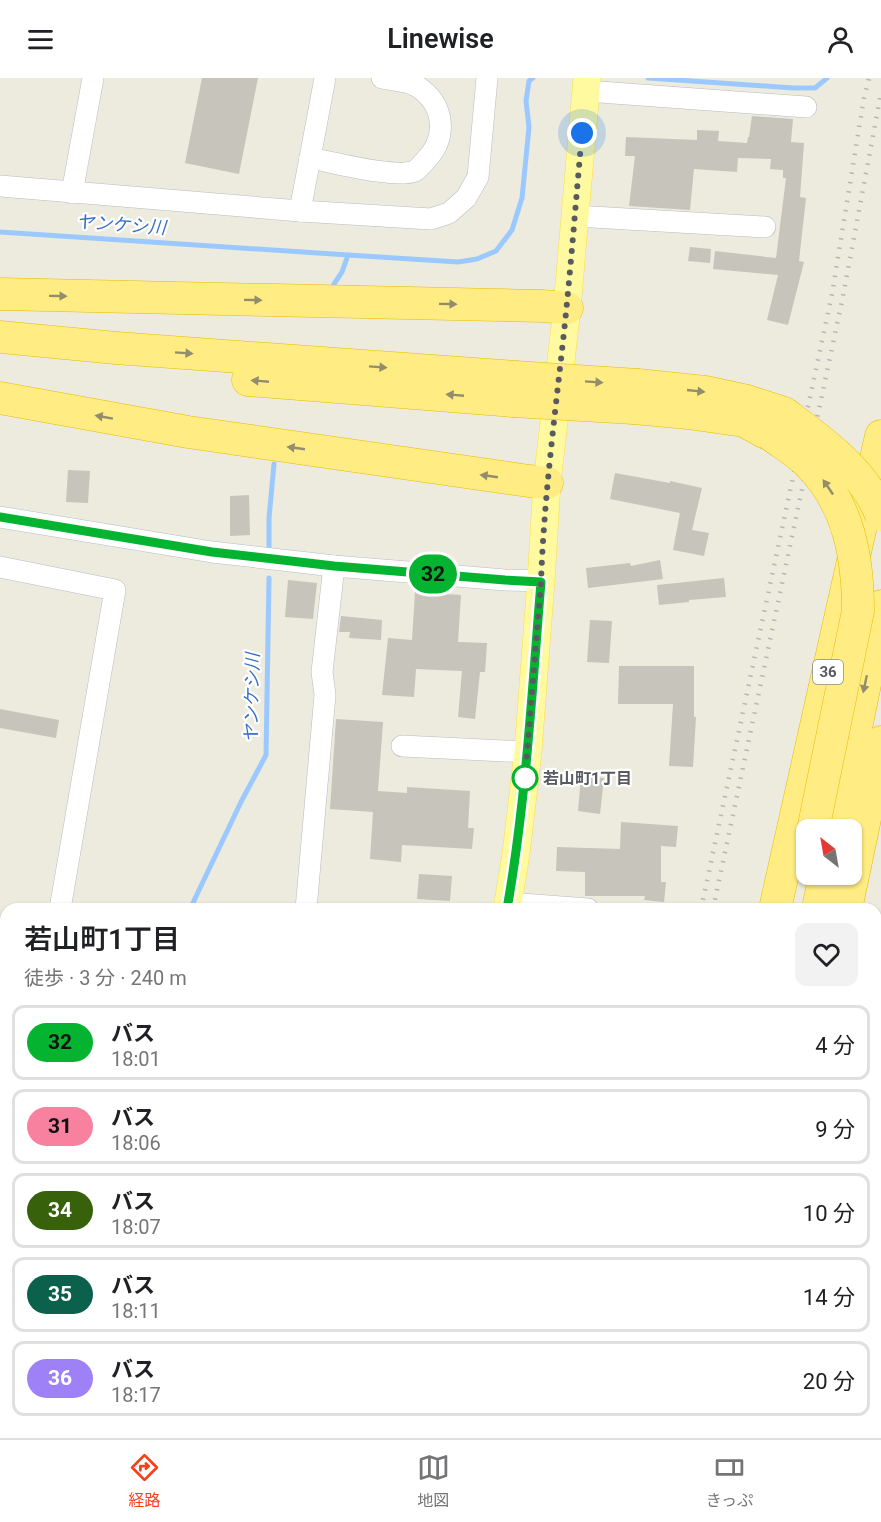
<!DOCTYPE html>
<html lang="ja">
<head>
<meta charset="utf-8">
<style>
  body { margin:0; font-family:Roboto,"Noto Sans JP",sans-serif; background:#f2f2f2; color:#202124; height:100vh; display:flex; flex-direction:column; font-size:22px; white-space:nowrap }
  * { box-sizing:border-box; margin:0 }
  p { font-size:20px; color:#757577 }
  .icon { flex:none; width:33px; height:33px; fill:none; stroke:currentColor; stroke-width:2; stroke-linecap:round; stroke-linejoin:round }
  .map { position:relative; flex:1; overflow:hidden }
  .sheet { position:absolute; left:0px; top:825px; width:882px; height:536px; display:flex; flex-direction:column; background:#fff; border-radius:18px 18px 0 0; box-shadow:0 2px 4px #0004 }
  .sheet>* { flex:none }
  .badge { padding:0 12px; border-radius:20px; font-size:21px; line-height:39px }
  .needle { width:39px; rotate:329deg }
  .tools { position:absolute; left:796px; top:741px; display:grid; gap:12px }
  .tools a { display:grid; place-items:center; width:66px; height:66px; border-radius:12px; background:#fff; box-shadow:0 2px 4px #0004; font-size:30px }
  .you { position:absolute; width:30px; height:30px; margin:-15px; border:4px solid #fff; border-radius:50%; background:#1a73e8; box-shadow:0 0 0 9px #1a73e833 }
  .map>.badge { position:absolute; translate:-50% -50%; box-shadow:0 0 0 3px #fff }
  .round { display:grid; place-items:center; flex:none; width:63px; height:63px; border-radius:12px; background:#f2f2f2 }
  .summary { display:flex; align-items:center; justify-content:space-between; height:102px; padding:0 24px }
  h1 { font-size:28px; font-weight:600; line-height:45px }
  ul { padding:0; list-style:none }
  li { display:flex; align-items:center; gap:18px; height:75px; margin:0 12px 9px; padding:0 12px; border:3px solid #e0e0e0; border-radius:12px }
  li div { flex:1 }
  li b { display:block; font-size:22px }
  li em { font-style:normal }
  li .badge { min-width:66px; font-weight:700; text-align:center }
  header { display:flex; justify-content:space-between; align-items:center; height:78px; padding:0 24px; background:#fff; font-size:27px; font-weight:600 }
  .tab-bar { display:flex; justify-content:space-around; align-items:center; height:84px; border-top:2px solid #e0e0e0; background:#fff; font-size:16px; color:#757577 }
  .tab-bar a { display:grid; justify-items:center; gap:3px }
  .tab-bar .selected { color:#f74119 }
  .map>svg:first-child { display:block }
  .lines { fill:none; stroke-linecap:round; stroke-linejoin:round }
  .stream { stroke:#9bc9ff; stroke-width:5 }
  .building { fill:#c7c4bb }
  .minor-casing { stroke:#b9bbc2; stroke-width:22 }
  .major-casing { stroke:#fcdc47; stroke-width:28 }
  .highway-casing { stroke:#eab900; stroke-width:33 }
  .minor { stroke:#fff; stroke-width:21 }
  .major { stroke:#fff9a0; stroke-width:27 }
  .highway { stroke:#ffec82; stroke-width:32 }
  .rail { stroke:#b5b6b6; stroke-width:4.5; stroke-dasharray:1.5 8; stroke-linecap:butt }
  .highway-bridge-casing { stroke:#eab900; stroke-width:33; stroke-linecap:butt }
  .highway-bridge { stroke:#ffec82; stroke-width:32 }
  .oneway { fill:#928d6d }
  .line-casing { stroke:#fff; stroke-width:14 }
  .line { stroke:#04b431; stroke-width:9 }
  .walk { stroke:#575a61; stroke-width:6; stroke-dasharray:0 10.8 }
  .stop-dot { fill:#fff; stroke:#04b431; stroke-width:3 }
  .labels { text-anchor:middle; stroke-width:4.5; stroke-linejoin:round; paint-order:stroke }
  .shield { fill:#fff; stroke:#898c90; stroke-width:1.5 }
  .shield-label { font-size:15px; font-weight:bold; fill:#575a61 }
  .stop-label { font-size:16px; font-weight:bold; fill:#575a61; stroke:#fff; text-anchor:start }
  .water-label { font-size:18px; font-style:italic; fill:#356fcb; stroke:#fff }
</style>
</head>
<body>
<header><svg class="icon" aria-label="menu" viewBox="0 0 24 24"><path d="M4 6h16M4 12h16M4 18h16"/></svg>Linewise<svg class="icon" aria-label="person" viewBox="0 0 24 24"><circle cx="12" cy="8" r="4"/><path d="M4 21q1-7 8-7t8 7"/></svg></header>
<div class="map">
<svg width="881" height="1360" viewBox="0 0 881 1360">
  <rect width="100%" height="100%" fill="#ecebde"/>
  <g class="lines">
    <!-- stream -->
    <g class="stream">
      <path d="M648,0L793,10H815L827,0"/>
      <path d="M0,154L348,177"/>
      <path d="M334,206L342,194L348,177L458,184L477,181L496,173L512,152L522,120L529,49L526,23L529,3L533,0"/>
      <path d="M269,469V440L274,386"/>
      <path d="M190,831L241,724L266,677L269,500"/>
      <path d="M0,1213L6,1206"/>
    </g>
  </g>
  <!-- building -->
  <g class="building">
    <path d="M202,0H258L239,96L185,85Z"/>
    <path d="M752,38L793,41L791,64L804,65L800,119L806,120L799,183L804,184L788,247L767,242L778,197L713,191L715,173L776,180L786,100H783V92L770,91L771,81L738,80L737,94L694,91L690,132L629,128L635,78H625L626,59L697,62V52L719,53L718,63L747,65L748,59H749Z"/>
    <path d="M690,169L711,171L710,185L688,183Z"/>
    <path d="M68,392L90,393L88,425L66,424Z"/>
    <path d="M615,395L670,405V403L702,410L692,452L709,455L704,478L673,472L680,435L610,421Z"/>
    <path d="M249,417L250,457L230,458V418Z"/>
    <path d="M660,482L663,501L588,510L586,490L630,485L631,488Z"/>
    <path d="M724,500L726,519L689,522V524L659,527L657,507Z"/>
    <path d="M288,502L317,505L313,541L285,539Z"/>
    <path d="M415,514L461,517L458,564L487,565L485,594H480L475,641L458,639L462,593L416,591L414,619L382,617L388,560L412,562Z"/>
    <path d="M341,538L382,542L381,562L349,560L350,554H339Z"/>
    <path d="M590,542L612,543L609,585L587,584Z"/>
    <path d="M619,588H694V639H696L693,689L669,688L673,626H618Z"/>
    <path d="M0,631L59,642L56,660L0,650Z"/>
    <path d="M336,641L383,644L378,713L407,715V709L470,713L468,750H474L472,771L402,767L401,784L370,781L373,734L330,731Z"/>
    <path d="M581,698L604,700L600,736L578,733Z"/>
    <path d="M621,744L678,748L676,769L661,768V804H666L664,824L644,822L645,818H585V794L556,793L557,769L620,771Z"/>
    <path d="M419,796L452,798L450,823L417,821Z"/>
  </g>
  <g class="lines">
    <!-- minor casing -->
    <g class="minor-casing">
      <g id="minor">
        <path d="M586,13L806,29"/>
        <path d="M310,80C333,84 395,101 415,93C418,91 422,86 425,83C448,60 445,27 418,9C409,3 392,2 382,0"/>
        <path d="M0,108L300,133L431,141L449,135L466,120L478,99L487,0"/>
        <path d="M72,115L93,0"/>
        <path d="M300,133L325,0"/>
        <path d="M575,138L765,149"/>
        <path d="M0,439L212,474L334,488L505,502L541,503"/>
        <path d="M0,489L115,512L60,831"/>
        <path d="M402,668L528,674"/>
        <path d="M508,825L588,831"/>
        <path d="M306,831L325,617L322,594L334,488"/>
        <path d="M876,1338L881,1339"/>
        <path d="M353,1354L385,1360"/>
        <path d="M451,1354L471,1358"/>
        <path d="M414,1360L415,1354"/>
      </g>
    </g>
    <!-- major casing -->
    <g class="major-casing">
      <g id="major">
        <path d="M507,831L516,776L528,674L541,503L547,405L567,230L587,0"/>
        <path d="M18,1360L26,1354"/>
      </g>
    </g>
    <!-- highway casing -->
    <g class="highway-casing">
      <g id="highway">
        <path d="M0,216L542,228L567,230"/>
        <path d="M0,259L116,270L515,299"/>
        <path d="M248,302L513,323"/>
        <path d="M638,307L705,314L747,323L784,335"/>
        <path d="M0,320L188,354L529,403L547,405"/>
        <path d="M634,330L688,335L744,343L766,355"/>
        <path d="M835,752L881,528"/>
        <path d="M775,831L881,358"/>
        <path d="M818,831L825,796"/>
        <path d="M846,831L881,664"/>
        <path d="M668,1360L669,1354"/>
        <path d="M722,1360L726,1354"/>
      </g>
    </g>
    <!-- minor -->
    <use href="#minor" class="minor"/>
    <!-- major -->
    <use href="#major" class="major"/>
    <!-- highway -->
    <use href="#highway" class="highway"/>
    <!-- rail -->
    <g class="rail">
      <path d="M701,831L832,216L864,20L869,0"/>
      <path d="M713,831L843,218L881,15"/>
      <path d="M584,1360L585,1354"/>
      <path d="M594,1360L596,1354"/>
    </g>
    <!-- highway-bridge casing -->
    <g class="highway-bridge-casing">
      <g id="highway-bridge">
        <path d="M515,299L638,307"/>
        <path d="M513,323L634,330"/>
        <path d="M784,335C820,362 865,393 881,437"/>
        <path d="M770,356C783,366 799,375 810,387C849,427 858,480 858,533L813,752"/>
      </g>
    </g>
    <!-- highway-bridge -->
    <use href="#highway-bridge" class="highway-bridge"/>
  </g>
  <!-- one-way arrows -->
  <defs><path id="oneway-solid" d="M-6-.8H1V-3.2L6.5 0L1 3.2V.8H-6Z" transform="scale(1.5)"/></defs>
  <g class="oneway">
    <use href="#oneway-solid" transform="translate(58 218) rotate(1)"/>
    <use href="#oneway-solid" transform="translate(253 222) rotate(1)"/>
    <use href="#oneway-solid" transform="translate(448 226) rotate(1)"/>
    <use href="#oneway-solid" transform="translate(184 275) rotate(4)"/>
    <use href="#oneway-solid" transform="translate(378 289) rotate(4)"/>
    <use href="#oneway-solid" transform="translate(260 303) rotate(-175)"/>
    <use href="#oneway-solid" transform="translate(594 304) rotate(4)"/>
    <use href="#oneway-solid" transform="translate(696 313) rotate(6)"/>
    <use href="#oneway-solid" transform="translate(455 317) rotate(-175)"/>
    <use href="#oneway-solid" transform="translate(104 339) rotate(-170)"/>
    <use href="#oneway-solid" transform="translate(296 370) rotate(-172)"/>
    <use href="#oneway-solid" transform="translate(489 398) rotate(-172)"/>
    <use href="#oneway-solid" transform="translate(828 409) rotate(-124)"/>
    <use href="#oneway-solid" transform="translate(865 606) rotate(102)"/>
  </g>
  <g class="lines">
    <!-- line casing -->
    <g class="line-casing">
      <path id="line" d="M0,439L212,474L334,488L505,502L541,504C532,613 526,723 507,831"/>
    </g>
    <!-- line -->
    <use href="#line" class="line"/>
    <!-- walk -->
    <path class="walk" d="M525,700L541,504C544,420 555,337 564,254C571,188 576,121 582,55"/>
  </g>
  <!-- markers -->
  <circle class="stop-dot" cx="525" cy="700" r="12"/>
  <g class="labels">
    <!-- shield labels -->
    <rect class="shield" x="813" y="582" width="30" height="24" rx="4.5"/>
    <g class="shield-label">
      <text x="828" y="599">36</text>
    </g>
    <!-- stop labels -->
    <g class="stop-label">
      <text x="543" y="706">若山町1丁目</text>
    </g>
    <!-- water labels -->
    <g class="water-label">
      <text transform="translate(121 147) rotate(4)" y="6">ヤンケシ川</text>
      <text transform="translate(252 620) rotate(-89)" y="6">ヤンケシ川</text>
    </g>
  </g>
</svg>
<div class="tools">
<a><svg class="needle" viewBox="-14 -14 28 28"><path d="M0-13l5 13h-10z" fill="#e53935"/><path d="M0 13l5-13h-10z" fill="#757577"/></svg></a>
</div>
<div class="you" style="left:582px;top:55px"></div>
<b class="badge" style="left:433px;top:496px;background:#04b431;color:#111">32</b>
<section class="sheet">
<div class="summary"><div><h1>若山町1丁目</h1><p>徒歩 · 3 分 · 240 m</p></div><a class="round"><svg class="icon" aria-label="heart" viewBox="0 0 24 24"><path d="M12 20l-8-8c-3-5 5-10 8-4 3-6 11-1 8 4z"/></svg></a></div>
<ul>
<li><span class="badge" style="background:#04b431;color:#111">32</span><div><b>バス</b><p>18:01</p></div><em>4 分</em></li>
<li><span class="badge" style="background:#f7819f;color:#111">31</span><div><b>バス</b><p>18:06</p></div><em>9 分</em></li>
<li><span class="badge" style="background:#38610b;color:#fff">34</span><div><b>バス</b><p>18:07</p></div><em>10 分</em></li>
<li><span class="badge" style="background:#0b614b;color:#fff">35</span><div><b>バス</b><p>18:11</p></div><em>14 分</em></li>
<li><span class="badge" style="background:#9f81f7;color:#fff">36</span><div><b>バス</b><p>18:17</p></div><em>20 分</em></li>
</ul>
</section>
</div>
<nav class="tab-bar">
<a class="selected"><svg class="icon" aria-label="directions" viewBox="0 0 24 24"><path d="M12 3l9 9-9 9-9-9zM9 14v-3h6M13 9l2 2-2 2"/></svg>経路</a>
<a><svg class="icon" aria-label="map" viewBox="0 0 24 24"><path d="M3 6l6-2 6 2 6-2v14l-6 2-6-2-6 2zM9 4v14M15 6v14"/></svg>地図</a>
<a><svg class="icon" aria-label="tickets" viewBox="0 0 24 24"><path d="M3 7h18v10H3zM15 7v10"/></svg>きっぷ</a>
</nav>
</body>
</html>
